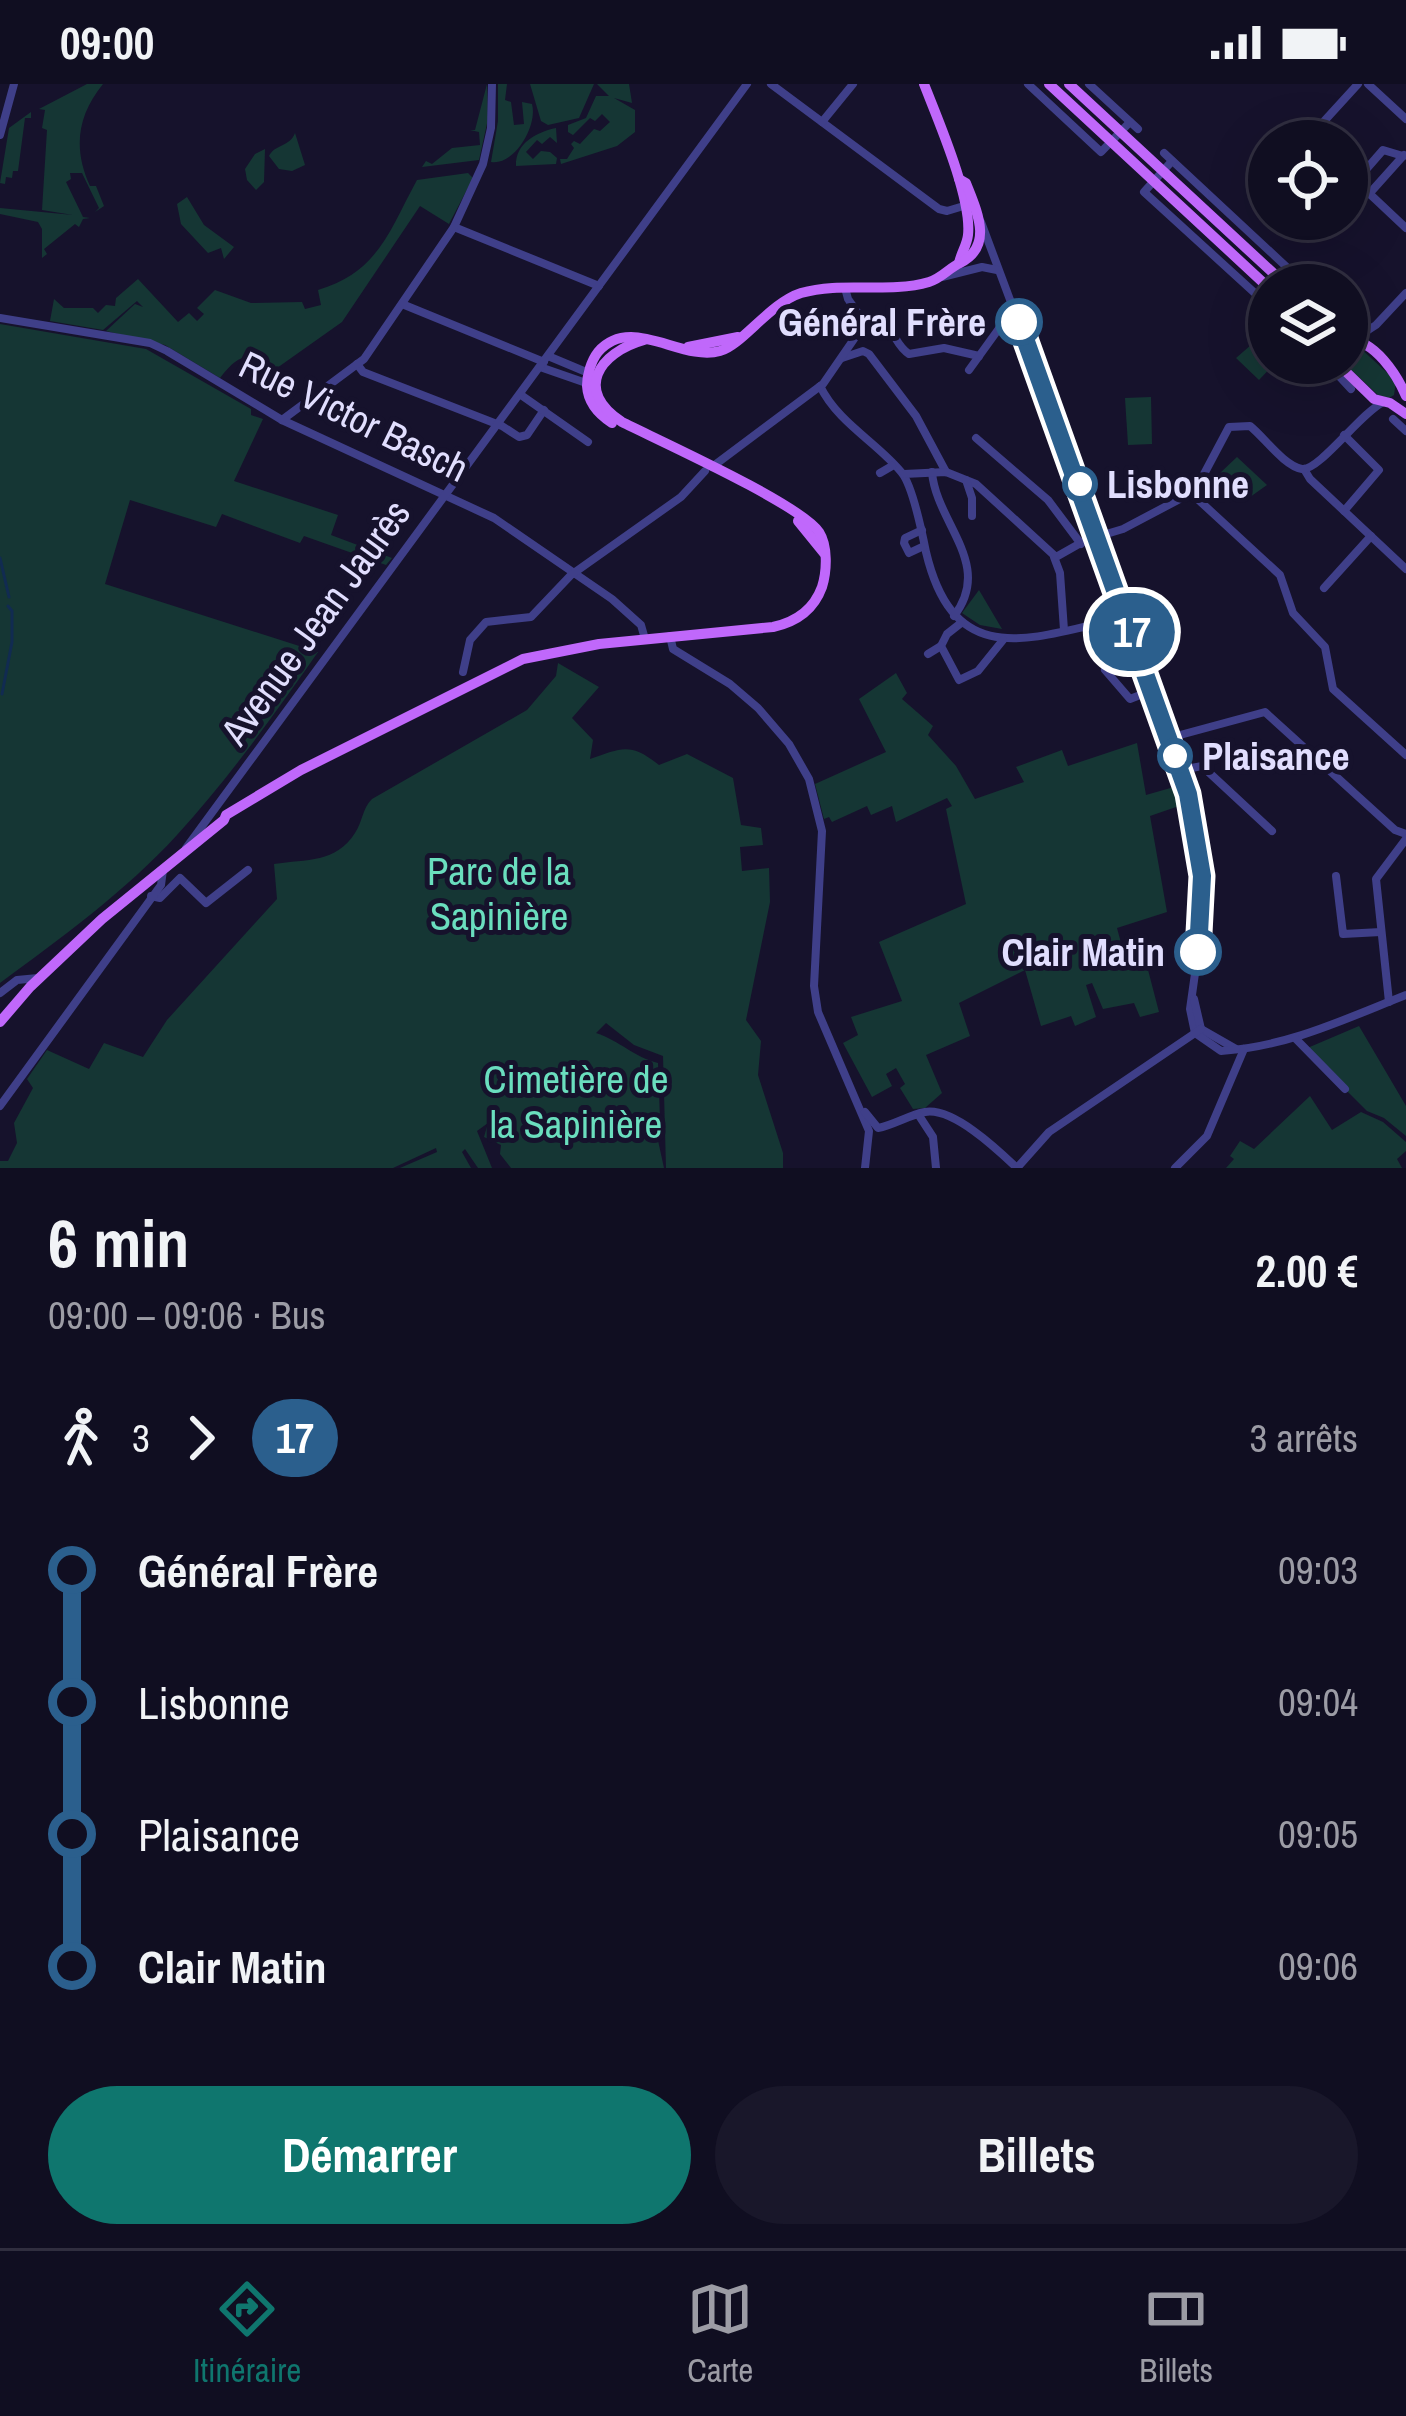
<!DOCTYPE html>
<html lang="fr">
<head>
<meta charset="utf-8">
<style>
  body { margin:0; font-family:"Archivo Narrow",sans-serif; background:#19172a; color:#f1f3f6; height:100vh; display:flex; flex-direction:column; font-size:45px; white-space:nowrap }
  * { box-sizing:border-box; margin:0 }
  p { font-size:39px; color:#9c9ca5 }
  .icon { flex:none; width:66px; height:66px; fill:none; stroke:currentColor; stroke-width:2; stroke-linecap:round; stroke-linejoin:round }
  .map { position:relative; height:1084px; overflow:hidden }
  .panel { display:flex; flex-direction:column; background:#100e21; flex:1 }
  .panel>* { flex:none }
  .badge { padding:0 24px; border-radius:39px; font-size:42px; line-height:78px }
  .buttons { position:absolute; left:1248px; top:36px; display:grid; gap:24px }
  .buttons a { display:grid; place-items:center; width:120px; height:120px; border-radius:50%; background:#100e21; box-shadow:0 12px 48px #0002,0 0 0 3px #302e3f; font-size:60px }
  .map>.badge { position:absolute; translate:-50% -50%; box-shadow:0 0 0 6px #fff }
  .legs { display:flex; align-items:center; gap:18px; height:132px; padding:0 48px; font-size:39px }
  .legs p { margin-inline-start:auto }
  .summary { display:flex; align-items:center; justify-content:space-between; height:204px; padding:0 48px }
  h1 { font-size:66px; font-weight:800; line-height:90px }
  .button { display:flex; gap:24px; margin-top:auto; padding:24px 48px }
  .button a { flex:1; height:138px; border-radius:72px; background:#0f766e; color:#fff; font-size:48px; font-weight:800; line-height:138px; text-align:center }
  .button a+a { background:#19172a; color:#f1f3f6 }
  ul { padding:0 48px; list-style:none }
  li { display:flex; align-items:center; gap:42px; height:132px; font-size:45px }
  li i { display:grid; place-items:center; width:18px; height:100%; margin:0 15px; background:currentColor }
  li i::after { content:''; width:30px; height:30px; margin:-15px; border:9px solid; border-radius:50%; background:#100e21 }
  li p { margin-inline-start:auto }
  li:first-child i { background:linear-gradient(#0000 50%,currentColor 0) }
  li:last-child i { background:linear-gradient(currentColor 50%,#0000 0) }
  .status { display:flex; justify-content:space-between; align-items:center; height:84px; padding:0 60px; background:#100e21; direction:ltr }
  .status svg { height:33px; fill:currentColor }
  .tabs { display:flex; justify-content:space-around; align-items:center; height:168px; border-top:3px solid #302e3f; background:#100e21; font-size:33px; color:#9c9ca5 }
  .tabs a { display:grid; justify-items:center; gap:6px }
  .tabs .current { color:#0f766e }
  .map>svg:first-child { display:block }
  .green { fill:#153634 }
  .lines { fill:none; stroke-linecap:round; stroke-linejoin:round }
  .stream { stroke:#112b51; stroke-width:3 }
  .minor { stroke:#3f3f89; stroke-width:8 }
  .major { stroke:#c068fb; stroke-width:10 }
  .line-1-casing { stroke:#fff; stroke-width:27 }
  .line-1 { stroke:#2b5f8d; stroke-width:18 }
  .stop-1-dot { fill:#fff; stroke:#2b5f8d; stroke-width:6 }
  .labels { text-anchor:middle; stroke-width:10; stroke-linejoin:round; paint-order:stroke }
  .stop-label { font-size:39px; font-weight:bold; fill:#e1defe; stroke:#16122c; text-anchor:end }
  .street-label { font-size:39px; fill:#e1defe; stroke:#16122c }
  .park-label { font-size:39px; fill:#6adebe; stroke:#16122c }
</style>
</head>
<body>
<div class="status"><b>09:00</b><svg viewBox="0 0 49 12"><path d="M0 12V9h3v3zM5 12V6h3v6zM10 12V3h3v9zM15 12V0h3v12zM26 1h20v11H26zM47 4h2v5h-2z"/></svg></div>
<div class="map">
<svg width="1406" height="1084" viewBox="0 0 1406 1084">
  <rect width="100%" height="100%" fill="#16122c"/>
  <!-- green -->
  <g class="green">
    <path d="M87,0H103C77,32 73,65 90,102H96L104,122L95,128L99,124L82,89H70L71,95L66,98L83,133L90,134L83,135L79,143L75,140L44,165L47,170L42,174V145L38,138L0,130V124L73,131L42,126L47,46L42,44L45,26L39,25Z"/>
    <path d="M487,0L488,35L479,76L422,83L426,77L432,80L452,64L480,61L479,48L470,46H475Z"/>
    <path d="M498,0H507L505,16L511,18L514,41L524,40L522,18L532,20C538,42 514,82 491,78L498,37Z"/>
    <path d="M530,0H594L579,34L548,41L541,37Z"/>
    <path d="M597,0H629L632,19L614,14L635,26V48L617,62L561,80L560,75H567L574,64L571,60L574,57L580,60L594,45L600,47L610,38L602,30L595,37L590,34L573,51L568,48V41L586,34L596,12H609Z"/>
    <path d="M31,28V34H25L18,87H13L12,94L6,93L5,100L0,99L9,44Z"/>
    <path d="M556,44L557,59L550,53L542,60L537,56L526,68L533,75L541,67L550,68L557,74L556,80L516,82C515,59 537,48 556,44Z"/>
    <path d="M295,49L305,81L292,87L279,85L269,72C275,60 290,63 295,49Z"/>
    <path d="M265,65L264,98L256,106L247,96L245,85L255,70Z"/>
    <path d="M468,89L473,94L449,140L420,122L342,238L277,284C249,269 241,267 220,294L165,261L106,247L135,220L143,223L137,217L103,246L50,237L54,215L64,224H93L98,229L106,221L115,222L116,214L138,195L178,238L189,229L197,237L204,230L197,224L215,206L251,219L302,218L305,225L321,221L318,206C379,188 390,145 417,96Z"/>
    <path d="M187,113L204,141L234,163L224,175L221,164L208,169L181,140L177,120Z"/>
    <path d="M0,240L146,265L251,325V331L263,335L234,397L338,431L331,451L392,474L386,481L304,452L300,459L222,430L216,443L130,416L105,500L318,568C274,631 229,694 177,751C126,807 61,854 0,899Z"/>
    <path d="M1259,254L1269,263V279H1275L1259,296L1236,274Z"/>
    <path d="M1347,261L1358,262L1396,297L1394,311L1389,314L1378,311L1344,279H1347Z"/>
    <path d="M1151,313L1152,360L1128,361L1125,314Z"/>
    <path d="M1237,373L1267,401L1243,418L1222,401L1219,390Z"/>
    <path d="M979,506L1002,545L980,541L962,529Z"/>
    <path d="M558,579L599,603L572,634L593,656L590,675C622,664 630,658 659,681L687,670L733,694L741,741L761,744L763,761L740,763L742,787L769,784L770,818L746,936L761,957L758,991L783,1069V1084H666L663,972L634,961L606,939L596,949C620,957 634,973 658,979L660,1035L654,1038L664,1084H511L500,1070L501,1061L484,1053L488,1039L477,1047L492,1084H478L465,1065L462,1068L471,1084H400L437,1068L436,1064L393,1084H0V1077H8L17,1059L14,1039L33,1004L27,995L47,966L89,985L104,959L143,973L167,936L277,815L274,780C307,775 336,779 355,749C363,737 362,725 372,715L527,626L556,592Z"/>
    <path d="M896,589L907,609L902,615L933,642L928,651L956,682L975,715L1024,698L1016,683L1062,666L1068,682L1137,659L1146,711L1174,703L1179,722L1150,732L1167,828L1117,844L1128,885L1147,882L1159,928L1140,933L1134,919L1103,925L1092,899L1086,901L1096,933L1075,942L1071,932L1041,942L1025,886L959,919L970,952L926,971L942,1009L925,1024L913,1025L900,1004L905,1000L896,984L886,990L892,1002L872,1013L843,959L858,951L851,933L902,917L879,858L966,820L946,725L952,722L947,714L896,738L892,722L871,731L867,722L832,738L829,733L824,735L815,700L886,668L859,615Z"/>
    <path d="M1359,942L1406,1022V1052L1384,1034L1367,1027L1305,965Z"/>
    <path d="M1310,1012L1332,1046L1361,1028L1383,1038L1406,1058V1067L1397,1075L1402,1084H1226L1234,1075L1230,1072L1240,1057L1254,1065Z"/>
  </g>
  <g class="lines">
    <!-- stream -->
    <g class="stream">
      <path d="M0,474L9,513"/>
      <path d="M2,610L12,558V527L8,522"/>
    </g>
    <!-- minor -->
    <g class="minor">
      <path d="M771,0L939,125L947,127L967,121"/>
      <path d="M1028,0L1101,68L1130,38"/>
      <path d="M1089,0L1138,45"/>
      <path d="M1368,0L1406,35"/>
      <path d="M822,38L853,0"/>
      <path d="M0,51L14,0"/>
      <path d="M1306,57L1358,0"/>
      <path d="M1164,69L1306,201"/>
      <path d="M1403,72L1383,66L1356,97L1406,144"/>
      <path d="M1172,77L1144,108L1269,222"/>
      <path d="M1265,100L1269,95"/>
      <path d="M1369,110L1404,71"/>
      <path d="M981,138L1090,430L1191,722L1202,792L1200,854L1190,925L1195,949"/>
      <path d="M454,143L599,202"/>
      <path d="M942,193L982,183L997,186"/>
      <path d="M402,220L544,278"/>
      <path d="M0,234L150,259L167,267L282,336L494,434L612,515L641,541L645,555"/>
      <path d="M866,240C897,236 891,259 909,270L944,264L979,272"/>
      <path d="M1356,254L1376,241L1406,209"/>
      <path d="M548,272L591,290"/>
      <path d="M842,274L863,267L869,270L916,332L946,388"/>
      <path d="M1327,279L1351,305"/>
      <path d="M357,280L363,288L502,342L519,353L527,351L544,326"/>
      <path d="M540,283L589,300"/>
      <path d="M969,286L1008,232L1016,228"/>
      <path d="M820,302C838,339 878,359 902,389C913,403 922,448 926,468C955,590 1034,553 1126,533"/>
      <path d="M521,311L588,358"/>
      <path d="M1393,335L1406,347"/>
      <path d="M282,336L364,275L454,143L483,80L491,44L492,0"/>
      <path d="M1344,351L1379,386L1344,427"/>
      <path d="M976,354L1048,416L1081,460"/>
      <path d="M712,383L823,300L865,239L848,215L845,204"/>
      <path d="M1304,385L1310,395L1406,485"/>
      <path d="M932,388C936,439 994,480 954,532"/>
      <path d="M880,389L892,382"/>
      <path d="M904,390L946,388L976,400L1056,473L1086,456L1123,445L1195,407L1229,343L1250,342C1264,353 1284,382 1302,385C1319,387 1361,329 1382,319"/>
      <path d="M966,396L972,414V432"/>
      <path d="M1191,409L1280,491L1293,529L1325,563L1333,605L1406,671"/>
      <path d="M922,446L905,454L904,459L909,469L924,462"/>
      <path d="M1054,473L1060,489L1064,546"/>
      <path d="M1324,504L1371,452"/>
      <path d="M961,539L947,550L941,562L959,596L978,587L1003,556"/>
      <path d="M670,552L673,565L730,600L758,624L789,660L809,695L822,747L814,902L818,928L869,1047L865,1084"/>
      <path d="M928,570L941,562"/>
      <path d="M1105,586L1130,615L1153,606"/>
      <path d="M463,588L470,556L486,538L531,533L571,491L681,413L705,387"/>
      <path d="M1169,654L1265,628L1395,746L1406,750"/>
      <path d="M1181,686L1202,682L1272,747"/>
      <path d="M186,764L747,0"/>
      <path d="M1336,792L1343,850L1381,848"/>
      <path d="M151,812L160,814L180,794L206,819L248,786"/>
      <path d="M0,909L17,896L38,894"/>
      <path d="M1194,915L1201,945"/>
      <path d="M1389,918L1376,795L1406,755"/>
      <path d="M1201,945L1236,965"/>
      <path d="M1195,949L1221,967C1287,963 1345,935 1406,911"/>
      <path d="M1295,954L1345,1005"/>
      <path d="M0,1022L161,801L163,786"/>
      <path d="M865,1028L878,1044C894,1041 909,1031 925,1028C953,1023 998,1066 1017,1084"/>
      <path d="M918,1030L933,1053L936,1084"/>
      <path d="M1017,1084L1049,1048L1201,945"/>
      <path d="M1175,1084L1207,1052L1244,965"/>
    </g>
    <!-- major -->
    <g class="major">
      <path d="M924,0C938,36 972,114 968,151C967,161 961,169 959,179"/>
      <path d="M1049,0L1269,204"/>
      <path d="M1069,0L1286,201"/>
      <path d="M1347,255C1375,256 1397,291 1406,312"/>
      <path d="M688,263L738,253"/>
      <path d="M1337,279L1374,315L1390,319L1406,330"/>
      <path d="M612,339C598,330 588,319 587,302C587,291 591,277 598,268C631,230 681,278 720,267C742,261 770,219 801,209C842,197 888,210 929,198C942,194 949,184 960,179C994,162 977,127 966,99L959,95"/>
      <path d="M798,437L824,469"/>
      <path d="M0,938L30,903L102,835L224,736L226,731L301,686L523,575L599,560L773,543C796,538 814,525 822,503C827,487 828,462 819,448C800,420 660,357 622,338C574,307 598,269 644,256"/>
    </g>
  </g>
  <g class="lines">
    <!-- line-1 casing -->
    <g class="line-1-casing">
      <path id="line-1" d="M1019,238L1188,710L1202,792L1198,868"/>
    </g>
    <!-- line-1 -->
    <use href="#line-1" class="line-1"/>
  </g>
  <!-- markers -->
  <g class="stop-1-dot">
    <circle cx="1019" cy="238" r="21"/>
    <circle cx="1080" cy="400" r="15"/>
    <circle cx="1175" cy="672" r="15"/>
    <circle cx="1198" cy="868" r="21"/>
  </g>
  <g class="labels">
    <!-- stop labels -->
    <g class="stop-label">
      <text x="986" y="252">Général Frère</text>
      <text x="1107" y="414" text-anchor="start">Lisbonne</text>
      <text x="1202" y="686" text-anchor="start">Plaisance</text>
      <text x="1165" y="882">Clair Matin</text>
    </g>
    <!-- street labels -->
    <g class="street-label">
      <text transform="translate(354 332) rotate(26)" y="14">Rue Victor Basch</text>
      <text transform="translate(315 538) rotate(-54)" y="14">Avenue Jean Jaurès</text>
    </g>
    <!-- park labels -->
    <g class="park-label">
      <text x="499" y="801">Parc de la<tspan x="499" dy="45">Sapinière</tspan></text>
      <text x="576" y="1009">Cimetière de<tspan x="576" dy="45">la Sapinière</tspan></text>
    </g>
  </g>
</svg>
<div class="buttons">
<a><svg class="icon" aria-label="locate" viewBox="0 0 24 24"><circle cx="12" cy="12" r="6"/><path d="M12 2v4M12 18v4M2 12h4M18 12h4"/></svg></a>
<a><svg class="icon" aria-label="layers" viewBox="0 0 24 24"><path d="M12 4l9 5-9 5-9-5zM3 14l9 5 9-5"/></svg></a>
</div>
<b class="badge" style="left:1132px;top:548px;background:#2b5f8d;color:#fff">17</b>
</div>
<section class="panel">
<div class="summary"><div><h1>6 min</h1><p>09:00 – 09:06 · Bus</p></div><b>2.00 €</b></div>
<div class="legs"><svg class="icon" aria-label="walk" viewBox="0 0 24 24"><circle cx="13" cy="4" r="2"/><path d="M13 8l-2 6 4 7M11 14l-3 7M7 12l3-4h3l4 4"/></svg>3<svg class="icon" aria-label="forward" viewBox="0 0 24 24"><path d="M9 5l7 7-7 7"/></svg><b class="badge" style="background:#2b5f8d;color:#fff">17</b><p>3 arrêts</p></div>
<ul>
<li><i style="color:#2b5f8d"></i><b>Général Frère</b><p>09:03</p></li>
<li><i style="color:#2b5f8d"></i><span>Lisbonne</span><p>09:04</p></li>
<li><i style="color:#2b5f8d"></i><span>Plaisance</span><p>09:05</p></li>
<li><i style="color:#2b5f8d"></i><b>Clair Matin</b><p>09:06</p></li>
</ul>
<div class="button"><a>Démarrer</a><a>Billets</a></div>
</section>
<nav class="tabs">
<a class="current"><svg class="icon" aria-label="directions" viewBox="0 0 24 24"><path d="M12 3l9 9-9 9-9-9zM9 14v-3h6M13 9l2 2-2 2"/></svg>Itinéraire</a>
<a><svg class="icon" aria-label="map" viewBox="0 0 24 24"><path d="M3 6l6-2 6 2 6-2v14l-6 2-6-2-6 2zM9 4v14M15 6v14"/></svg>Carte</a>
<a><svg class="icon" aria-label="tickets" viewBox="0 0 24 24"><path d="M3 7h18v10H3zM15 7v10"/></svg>Billets</a>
</nav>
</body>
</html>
